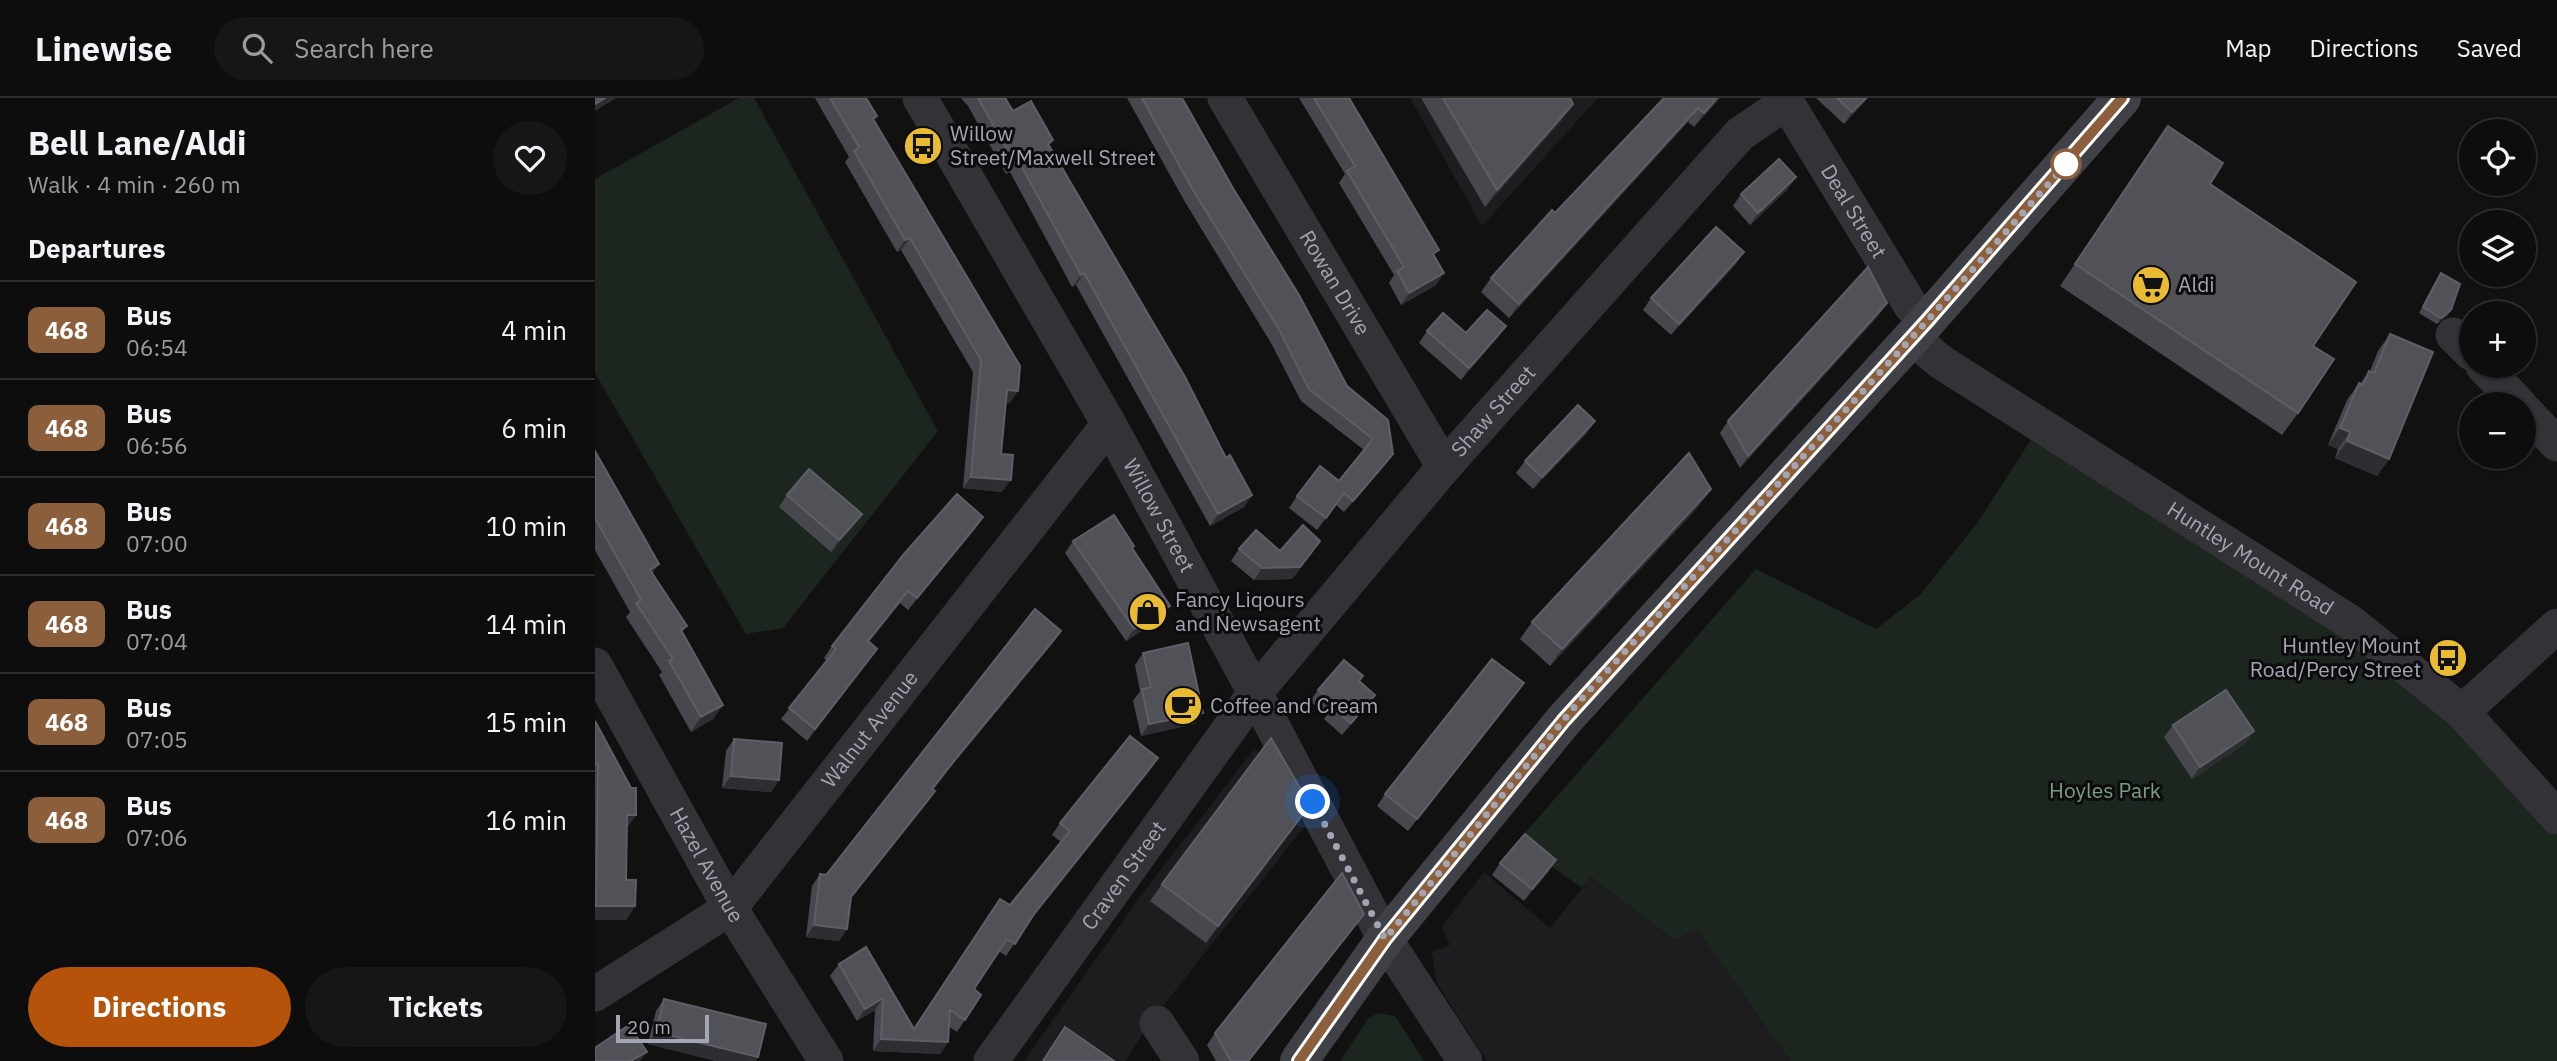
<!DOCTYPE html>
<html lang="en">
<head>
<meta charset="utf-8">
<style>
  body { margin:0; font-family:"IBM Plex Sans",sans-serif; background:#161617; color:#f1f3f6; height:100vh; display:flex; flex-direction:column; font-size:26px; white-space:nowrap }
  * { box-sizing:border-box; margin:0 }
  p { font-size:23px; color:#9a9c9e }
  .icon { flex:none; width:38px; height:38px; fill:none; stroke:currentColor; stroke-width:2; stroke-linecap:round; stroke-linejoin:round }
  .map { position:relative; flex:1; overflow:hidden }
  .sheet { display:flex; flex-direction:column; background:#0d0d0e; width:595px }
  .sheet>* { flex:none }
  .badge { padding:0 14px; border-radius:10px; font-size:24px; line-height:46px }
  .tools { position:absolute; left:1864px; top:21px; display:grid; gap:14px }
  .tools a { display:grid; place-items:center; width:77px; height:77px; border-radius:50%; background:#0d0d0e; box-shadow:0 2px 5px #0004,0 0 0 2px #2d2d2e; font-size:35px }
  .scale { position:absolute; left:21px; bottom:18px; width:93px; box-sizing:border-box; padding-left:7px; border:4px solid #a3a6b2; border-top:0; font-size:19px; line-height:24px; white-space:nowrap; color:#a3a6b2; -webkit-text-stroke:5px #0c0c0d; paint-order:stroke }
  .you { position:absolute; width:35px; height:35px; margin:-18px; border:5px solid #fff; border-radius:50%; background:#1a73e8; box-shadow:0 0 0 10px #1a73e833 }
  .map>.badge { position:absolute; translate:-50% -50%; box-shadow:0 0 0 4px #fff }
  h2 { padding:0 28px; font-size:26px; line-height:63px }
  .round { display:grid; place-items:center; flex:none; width:74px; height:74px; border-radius:37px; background:#161617 }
  .head { display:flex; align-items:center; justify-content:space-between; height:119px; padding:0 28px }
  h1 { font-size:33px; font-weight:700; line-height:52px }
  .cta { display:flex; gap:14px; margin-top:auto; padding:14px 28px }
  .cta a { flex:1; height:80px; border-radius:42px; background:#b45309; color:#fff; font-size:28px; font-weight:700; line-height:80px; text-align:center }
  .cta a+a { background:#161617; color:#f1f3f6 }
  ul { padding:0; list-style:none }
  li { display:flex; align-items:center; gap:21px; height:98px; padding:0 28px; border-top:2px solid #2d2d2e }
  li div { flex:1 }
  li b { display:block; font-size:26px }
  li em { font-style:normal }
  li .badge { min-width:77px; font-weight:700; text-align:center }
  header { display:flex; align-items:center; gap:42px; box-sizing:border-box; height:98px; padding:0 35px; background:#0d0d0e; border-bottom:2px solid #2d2d2e }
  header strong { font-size:33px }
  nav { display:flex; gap:38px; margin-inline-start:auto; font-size:24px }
  .search { width:490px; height:63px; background:#161617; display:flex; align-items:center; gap:18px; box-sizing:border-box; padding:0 24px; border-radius:38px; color:#9a9c9e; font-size:26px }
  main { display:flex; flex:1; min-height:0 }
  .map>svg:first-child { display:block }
  .built { fill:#1d1d1f }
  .green { fill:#1d251f }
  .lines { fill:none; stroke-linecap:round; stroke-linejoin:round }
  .street { stroke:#323237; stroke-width:35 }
  .secondary { stroke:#404147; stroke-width:38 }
  .wall { fill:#47484d }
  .shaded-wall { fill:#2d2e31 }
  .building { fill:#515258; stroke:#5e5f66; stroke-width:2 }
  .line-casing { stroke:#fff; stroke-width:16 }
  .line { stroke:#8b5e3c; stroke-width:10 }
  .walk { stroke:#a3a6b2; stroke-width:7; stroke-dasharray:0 12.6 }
  .stop-dot { fill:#fff; stroke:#8b5e3c; stroke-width:3.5 }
  .labels { text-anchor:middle; stroke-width:6; stroke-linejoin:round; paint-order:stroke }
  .poi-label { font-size:21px; fill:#a3a6b2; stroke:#0c0c0d; text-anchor:start }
  .street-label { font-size:21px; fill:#a3a6b2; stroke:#0c0c0d }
  .park-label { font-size:21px; fill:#7a9d7f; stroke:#0c0c0d }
</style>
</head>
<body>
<header>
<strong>Linewise</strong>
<div class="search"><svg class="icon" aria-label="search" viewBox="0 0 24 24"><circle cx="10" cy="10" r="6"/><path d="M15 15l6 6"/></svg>Search here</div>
<nav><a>Map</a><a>Directions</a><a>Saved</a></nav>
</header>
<main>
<section class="sheet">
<div class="head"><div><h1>Bell Lane/Aldi</h1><p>Walk · 4 min · 260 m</p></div><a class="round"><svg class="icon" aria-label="heart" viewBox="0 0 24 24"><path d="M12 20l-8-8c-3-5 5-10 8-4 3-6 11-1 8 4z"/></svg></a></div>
<h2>Departures</h2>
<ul>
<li><span class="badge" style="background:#8b5e3c;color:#fff">468</span><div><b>Bus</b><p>06:54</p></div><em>4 min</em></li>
<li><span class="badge" style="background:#8b5e3c;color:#fff">468</span><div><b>Bus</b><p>06:56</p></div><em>6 min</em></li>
<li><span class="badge" style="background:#8b5e3c;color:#fff">468</span><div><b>Bus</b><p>07:00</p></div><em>10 min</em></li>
<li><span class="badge" style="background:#8b5e3c;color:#fff">468</span><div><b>Bus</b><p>07:04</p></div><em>14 min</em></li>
<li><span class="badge" style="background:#8b5e3c;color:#fff">468</span><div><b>Bus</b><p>07:05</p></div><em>15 min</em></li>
<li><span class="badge" style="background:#8b5e3c;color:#fff">468</span><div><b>Bus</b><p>07:06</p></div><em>16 min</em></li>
</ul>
<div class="cta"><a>Directions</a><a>Tickets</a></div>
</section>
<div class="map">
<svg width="1962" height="963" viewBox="0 0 1962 963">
  <rect width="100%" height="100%" fill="#111112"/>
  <!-- built -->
  <g class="built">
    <path d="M815,0H1003L887,128Z"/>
    <path d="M660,650L709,729L557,922L530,963H429L547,796Z"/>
    <path d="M889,774L955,830L996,779L1079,842L1102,831L1195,963H892L841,884L837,854L855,847L847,829Z"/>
  </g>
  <!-- green -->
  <g class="green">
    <path d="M144,0H159L343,333L188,530L151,536L0,275V81Z"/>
    <path d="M1437,340L1755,524L1962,719V963H1195L1102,831L1079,842L996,779L987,790L922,744L1161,471L1281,531L1325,497L1383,424Z"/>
    <path d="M783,915L800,918L829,963H745L773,921Z"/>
  </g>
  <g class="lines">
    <!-- street -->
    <g class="street">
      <path id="s1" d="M325,0L514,326L660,595L790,841L870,963"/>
      <path id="s2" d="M630,0L849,369"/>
      <path id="s3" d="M1189,0L1316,208L1332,223"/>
      <path d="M1858,237L1876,255"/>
      <path id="s4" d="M1317,240L1346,264L1755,524L1867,614L1962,719"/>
      <path d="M1888,268L1924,306"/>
      <path d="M1928,311L1962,346"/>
      <path id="s5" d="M0,567L135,810L231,963"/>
      <path d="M1867,614L1962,528"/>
      <path id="s6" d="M0,896L135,810L514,326"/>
      <path d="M562,925L587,963"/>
      <path id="s7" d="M396,963L660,595L849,369L1145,36L1192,4"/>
    </g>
    <!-- secondary -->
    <path class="secondary" d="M704,963L790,841L969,622L1332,223L1527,0"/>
  </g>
  <!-- wall -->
  <g class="wall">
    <path d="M220,0H271L279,23L415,305L411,304L406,356L407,394L368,390L378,274L306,152L302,154L250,64L254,59Z"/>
    <path d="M366,0H410L418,13L458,42L454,48L631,360L657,397L649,409L615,428L481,187L477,189L415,74L411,76L373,8Z"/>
    <path d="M532,0H587L752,288L798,356L789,368L749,414L741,407L722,432L694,410L702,398L744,383L769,352L706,303L676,245L590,104Z"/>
    <path d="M704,0H754L840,159L841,187L806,207L794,185L799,177L744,85L750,76Z"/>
    <path d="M826,0H975L978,6L966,23L890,109Z"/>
    <path d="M1069,0H1125L1099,29L1093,24L914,220L886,194L896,180L960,115Z"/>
    <path d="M1221,0H1273L1249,26Z"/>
    <path d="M1573,28L1615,86L1703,315L1687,337L1465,188Z"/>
    <path d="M1193,91L1155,127L1138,108L1146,96Z"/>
    <path d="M1141,166L1076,237L1048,212L1056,200Z"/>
    <path d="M1846,175L1856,212L1852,218L1842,226L1824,215Z"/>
    <path d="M1284,217L1145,370L1125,335L1133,323Z"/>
    <path d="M911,228L902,240L866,282L824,245L832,233L871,235Z"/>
    <path d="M1795,236L1794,361L1782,378L1740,360L1743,351L1733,347L1752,302L1764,285L1765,286L1774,273H1775L1783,253Z"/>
    <path d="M992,335L938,391L921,375L930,363Z"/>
    <path d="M0,353L57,476L92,528L87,534L128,607L118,621L96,634L64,577L67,574L31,519L35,514L0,452Z"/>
    <path d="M192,397L267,416L259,427L236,454L184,409Z"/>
    <path d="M1104,408L955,568L925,541L937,524Z"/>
    <path d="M388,419L380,431L313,512L305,505L274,544V562L212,643L186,621L232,563L229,560L237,548Z"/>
    <path d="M478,443L539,448L537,451L567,520L531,543L470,455Z"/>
    <path d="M644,451L717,455L697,481L659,482L636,463Z"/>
    <path d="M466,533L458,545L354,671L338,692L340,693L332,705L255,801L252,831L244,843L211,839L217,788L225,776L231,777Z"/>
    <path d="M548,555L608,615L599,626L546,638L538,603L545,593L540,567Z"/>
    <path d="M765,583L772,608L747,637L729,621L732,617L715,603L723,592Z"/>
    <path d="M929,585L813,733L782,708L790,696Z"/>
    <path d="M0,623L41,717L32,730L31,782L40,808L31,822H0Z"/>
    <path d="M1578,627L1651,645L1597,681L1569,639Z"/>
    <path d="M139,641L184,682L176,694L127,690L131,653Z"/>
    <path d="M555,672L434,824L411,858L404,853L379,891L386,897L362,934L354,929L353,944L345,956L278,953L280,912L262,923L235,878L244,866L271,849L319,930L466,744L457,737L465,725Z"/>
    <path d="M703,724L611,845L555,803L567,786Z"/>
    <path d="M961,762L953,774L929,803L897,777L905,765Z"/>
    <path d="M769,816L654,963H621L612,947L620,935Z"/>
    <path d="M69,901L163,959L160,963H121L53,946L61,913Z"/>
  </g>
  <!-- shaded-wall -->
  <g class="shaded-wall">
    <path d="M10,0H21L0,13V6Z"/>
    <path d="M1122,0H1125L1099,29L1109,15Z"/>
    <path d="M1271,0H1273L1249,26L1257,14Z"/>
    <path d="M978,6L966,23L890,109L902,92Z"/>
    <path d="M1103,10L1093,24L914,220L924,206Z"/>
    <path d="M423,62L415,74L411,76L419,64Z"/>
    <path d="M1201,79L1193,91L1155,127L1163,115Z"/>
    <path d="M315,140L306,152L302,154L310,142Z"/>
    <path d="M1149,154L1141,166L1076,237L1084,226Z"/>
    <path d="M489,175L481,187L477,189L486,177Z"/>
    <path d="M849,175L841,187L806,207L814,195Z"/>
    <path d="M1292,205L1284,217L1145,370L1153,358Z"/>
    <path d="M1856,212L1852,218L1842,226L1846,220Z"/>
    <path d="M911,228L902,240L866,282L874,270Z"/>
    <path d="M412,292L423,293L415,305L404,304Z"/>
    <path d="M1000,323L992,335L938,391L947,379Z"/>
    <path d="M1745,330L1755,334L1743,351L1733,347Z"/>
    <path d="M1752,343L1794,361L1782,378L1740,360Z"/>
    <path d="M798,356L789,368L749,414L758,403Z"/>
    <path d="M376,379L416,382L407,394L368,390Z"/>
    <path d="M1116,391L1104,408L955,568L967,551Z"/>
    <path d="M657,397L649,409L615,428L623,416Z"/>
    <path d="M267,416L259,427L236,454L244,442Z"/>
    <path d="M388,419L380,431L313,512L322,500Z"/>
    <path d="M725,443L697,481L659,482L667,470Z"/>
    <path d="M64,466L54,481L55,472Z"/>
    <path d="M313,493L305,505L265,555L273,543Z"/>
    <path d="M575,508L567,520L531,543L539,531Z"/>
    <path d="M466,533L458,545L354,671L329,703L362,659Z"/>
    <path d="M282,551L274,562L212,643L220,631Z"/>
    <path d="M929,585L920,597L813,733L822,721Z"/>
    <path d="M780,597L772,608L747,637L756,625Z"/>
    <path d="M128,607L118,621L96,634L106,619Z"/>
    <path d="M608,615L599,626L546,638L554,626Z"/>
    <path d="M1659,633L1651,645L1597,681L1605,669Z"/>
    <path d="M563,660L555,672L431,828L439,816Z"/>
    <path d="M136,678L184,682L176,694L127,690Z"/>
    <path d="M340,693L332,705L247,811L256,799Z"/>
    <path d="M715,707L703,724L611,845L623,828Z"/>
    <path d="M32,717H41L31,731Z"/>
    <path d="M961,762L953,774L929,803L937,791Z"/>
    <path d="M1,808H40L31,822H0V810Z"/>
    <path d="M769,816L760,828L653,963Z"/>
    <path d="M219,827L252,831L244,843L211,839Z"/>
    <path d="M288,900L280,912L262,923L270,911Z"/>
    <path d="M61,934L163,959L160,963H121L53,946Z"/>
    <path d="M286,941L353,944L345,956L278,953Z"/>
    <path d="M52,954L45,963H35Z"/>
  </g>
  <!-- building -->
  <g class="building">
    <path d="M0,0H10L0,6Z"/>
    <path d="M235,0H271L282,18L278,21L425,268L423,293L412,292L406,356L418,357L416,382L376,379L386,262L315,140L310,142L259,53L264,49Z"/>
    <path d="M383,0H410L418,13L436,3L458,42L453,46L590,279L631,360L635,357L657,397L623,416L489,175L486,177L423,62L419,64Z"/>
    <path d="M547,0H587L639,92L704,197L752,288L793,322L798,356L758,403L749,395L731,420L702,398L725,368L744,383L778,341L714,291L685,233L598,92Z"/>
    <path d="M719,0H754L844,152L838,156L849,175L814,195L802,173L809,169L752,73L760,68Z"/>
    <path d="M848,0H975L978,6L902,92Z"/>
    <path d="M1069,0H1122L1109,15L1103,10L924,206L896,180L957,112L960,115Z"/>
    <path d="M1242,0H1271L1257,14Z"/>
    <path d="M1573,28L1628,65L1615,86L1761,184L1718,248L1739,261L1703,315L1480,166Z"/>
    <path d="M1184,61L1201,79L1163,115L1146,96Z"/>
    <path d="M1121,129L1149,154L1084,226L1056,200Z"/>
    <path d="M1273,169L1292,205L1153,358L1133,323Z"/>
    <path d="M1846,175L1865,186L1856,212L1846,220L1828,209Z"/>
    <path d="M892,212L911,228L874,270L832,233L848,215L871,235Z"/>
    <path d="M1795,236L1838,254L1794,361L1752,343L1755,334L1745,330L1764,285L1768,287L1774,273L1779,275Z"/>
    <path d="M983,307L1000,323L947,379L930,363Z"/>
    <path d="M0,353L64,466L55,472L92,528L86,532L128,607L106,619L74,563L78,561L41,505L46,502L0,420Z"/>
    <path d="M1094,355L1116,391L967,551L937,524Z"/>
    <path d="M214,371L267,416L244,442L192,397Z"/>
    <path d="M362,396L388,419L322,500L313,493L273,543L282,551L220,631L194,610L241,551L237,548L309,456Z"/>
    <path d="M519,417L539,448L537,450L575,508L539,531L478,443Z"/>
    <path d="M708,427L725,443L705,469L667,470L644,451L661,432L685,453Z"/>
    <path d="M440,511L466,533L362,659L337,691L340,693L256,799L252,831L219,827L225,776L231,777Z"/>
    <path d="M593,545L608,615L554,626L547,591L556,589L548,555Z"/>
    <path d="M897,561L929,585L822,721L790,696Z"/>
    <path d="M749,562L768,578L764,583L780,597L756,625L737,610L740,606L723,592Z"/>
    <path d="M1631,592L1659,633L1605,669L1578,627Z"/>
    <path d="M0,623L36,690H41V717H32L31,782H41L40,808H1L3,665L0,667Z"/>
    <path d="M535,638L563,660L439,816L420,846L412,841L379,891L386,897L370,922L355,912L353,944L286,941L288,900L270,911L244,866L271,849L319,931L405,801L415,807L475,733L465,725Z"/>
    <path d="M676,640L715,707L623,828L567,786Z"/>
    <path d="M139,641L187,645L184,682L136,678Z"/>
    <path d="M930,736L961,762L937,791L905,765Z"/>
    <path d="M747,775L769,816L653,963H636L620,935Z"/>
    <path d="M69,901L171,926L163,959L61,934Z"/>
    <path d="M34,927L52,954L35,963H0V950Z"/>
    <path d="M470,929L519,963H448Z"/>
  </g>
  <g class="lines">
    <!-- line casing -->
    <g class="line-casing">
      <path id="line" d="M704,963L790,841L969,622L1332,223L1527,0"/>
    </g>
    <!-- line -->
    <use href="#line" class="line"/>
    <!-- walk -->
    <path class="walk" d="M718,704L790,841L981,607L1332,223L1471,66"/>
  </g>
  <!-- icons -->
  <defs>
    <g id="bus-disc" transform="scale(2.0125)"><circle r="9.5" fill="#e9bb32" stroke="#0c0c0d"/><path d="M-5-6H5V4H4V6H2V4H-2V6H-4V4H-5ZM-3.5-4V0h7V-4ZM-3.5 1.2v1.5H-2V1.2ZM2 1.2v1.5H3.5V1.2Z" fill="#111"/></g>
    <g id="supermarket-disc" transform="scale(2.0125)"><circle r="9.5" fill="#e9bb32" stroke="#0c0c0d"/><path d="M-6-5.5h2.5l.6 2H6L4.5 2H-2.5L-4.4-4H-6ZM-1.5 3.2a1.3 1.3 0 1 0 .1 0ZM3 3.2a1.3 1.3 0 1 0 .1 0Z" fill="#111"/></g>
    <g id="shop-disc" transform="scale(2.0125)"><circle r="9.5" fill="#e9bb32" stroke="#0c0c0d"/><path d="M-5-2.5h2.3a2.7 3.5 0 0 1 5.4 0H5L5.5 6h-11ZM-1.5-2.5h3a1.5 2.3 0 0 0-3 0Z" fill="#111"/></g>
    <g id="cafe-disc" transform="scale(2.0125)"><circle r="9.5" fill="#e9bb32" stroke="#0c0c0d"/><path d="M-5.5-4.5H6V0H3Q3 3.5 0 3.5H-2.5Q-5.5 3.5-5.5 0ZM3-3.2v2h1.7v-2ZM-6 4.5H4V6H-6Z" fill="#111"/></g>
  </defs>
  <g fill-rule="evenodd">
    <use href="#bus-disc" x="328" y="48"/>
    <use href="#supermarket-disc" x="1556" y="187"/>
    <use href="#shop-disc" x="553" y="514"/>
    <use href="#bus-disc" x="1853" y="560"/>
    <use href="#cafe-disc" x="588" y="608"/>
  </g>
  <!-- markers -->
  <circle class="stop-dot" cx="1471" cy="66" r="14"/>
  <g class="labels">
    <!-- poi labels -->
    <g class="poi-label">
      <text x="355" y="43">Willow<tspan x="355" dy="24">Street/Maxwell Street</tspan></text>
      <text x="1583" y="194">Aldi</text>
      <text x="580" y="509">Fancy Liqours<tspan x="580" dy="24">and Newsagent</tspan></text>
      <text x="1826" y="555" text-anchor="end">Huntley Mount<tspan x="1826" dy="24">Road/Percy Street</tspan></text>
      <text x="615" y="615">Coffee and Cream</text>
    </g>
    <!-- street labels -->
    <g class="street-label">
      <text dy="7" stroke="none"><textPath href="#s3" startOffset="133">Deal Street</textPath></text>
      <text dy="7" stroke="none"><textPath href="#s2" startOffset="215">Rowan Drive</textPath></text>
      <text dy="7" stroke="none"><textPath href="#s7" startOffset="822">Shaw Street</textPath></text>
      <text dy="7" stroke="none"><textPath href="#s1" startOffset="481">Willow Street</textPath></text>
      <text dy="7" stroke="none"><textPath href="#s4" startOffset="404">Huntley Mount Road</textPath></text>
      <text dy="7" stroke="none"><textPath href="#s6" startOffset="387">Walnut Avenue</textPath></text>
      <text dy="7" stroke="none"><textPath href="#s5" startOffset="229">Hazel Avenue</textPath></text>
      <text dy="7" stroke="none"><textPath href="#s7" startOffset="228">Craven Street</textPath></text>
    </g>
    <!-- park labels -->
    <g class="park-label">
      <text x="1510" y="700">Hoyles Park</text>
    </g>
  </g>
</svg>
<div class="tools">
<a><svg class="icon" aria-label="locate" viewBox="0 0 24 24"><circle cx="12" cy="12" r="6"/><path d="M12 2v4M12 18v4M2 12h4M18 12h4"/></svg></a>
<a><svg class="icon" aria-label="layers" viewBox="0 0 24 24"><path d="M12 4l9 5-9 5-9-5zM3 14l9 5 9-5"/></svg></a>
<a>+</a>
<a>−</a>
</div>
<div class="scale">20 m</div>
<div class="you" style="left:718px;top:704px"></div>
</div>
</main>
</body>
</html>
